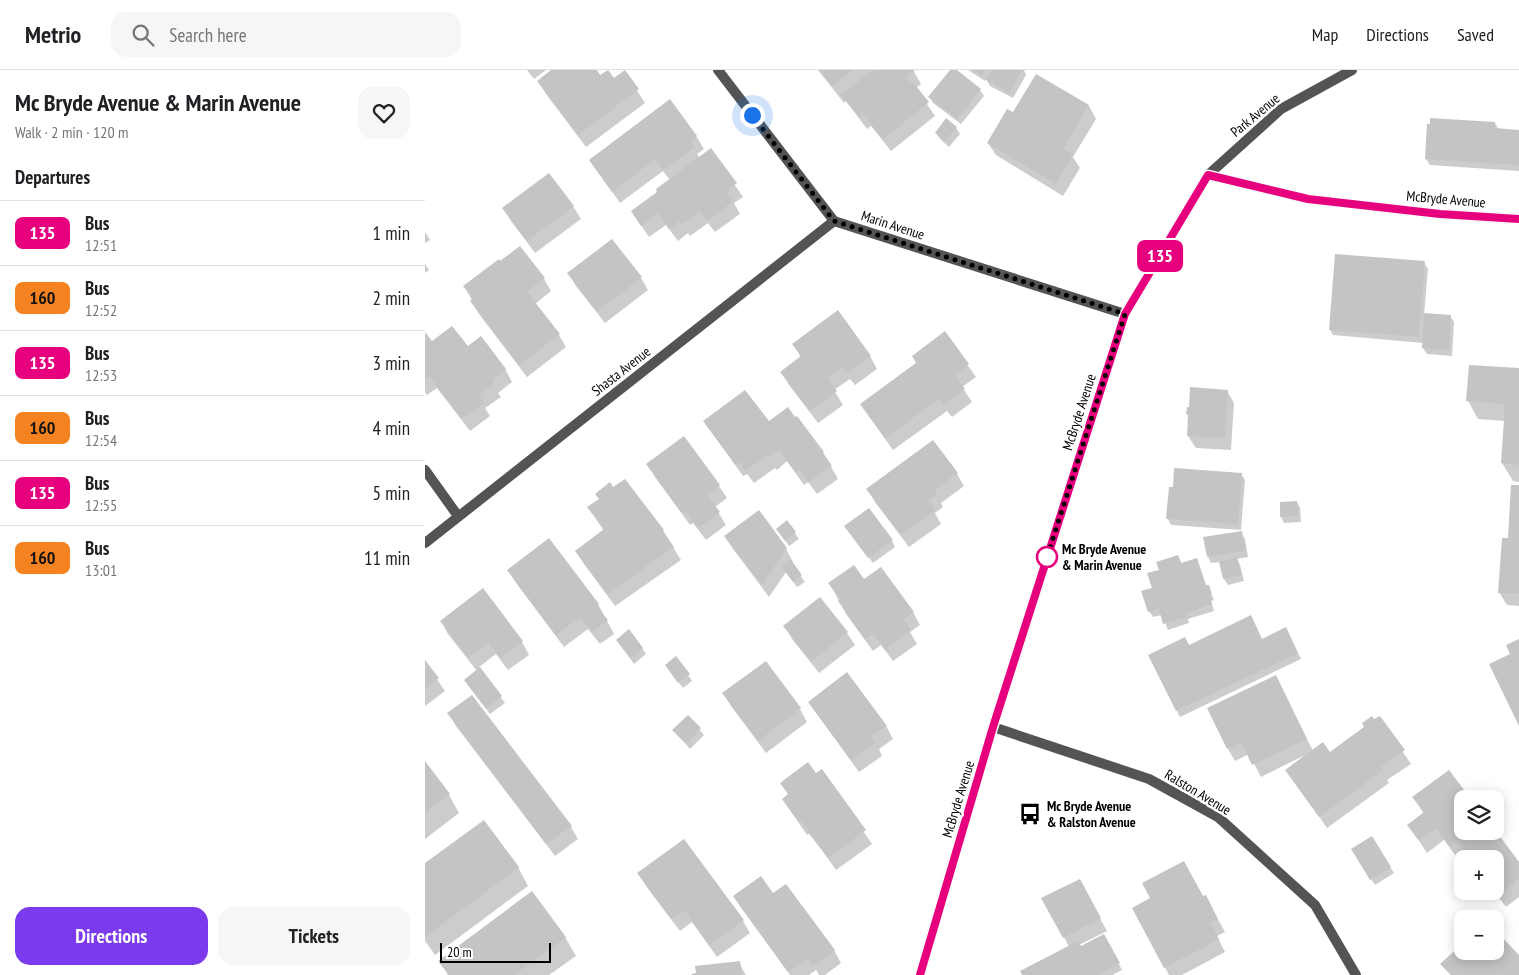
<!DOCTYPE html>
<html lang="en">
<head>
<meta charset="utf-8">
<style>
  body { margin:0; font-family:"PT Sans Narrow",sans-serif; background:#f6f6f6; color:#202124; height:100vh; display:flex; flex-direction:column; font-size:19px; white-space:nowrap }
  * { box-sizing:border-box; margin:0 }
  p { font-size:16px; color:#757577 }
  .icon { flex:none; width:28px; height:28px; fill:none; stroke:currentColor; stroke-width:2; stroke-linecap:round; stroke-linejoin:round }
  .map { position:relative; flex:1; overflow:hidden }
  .panel { display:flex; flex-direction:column; background:#fff; width:425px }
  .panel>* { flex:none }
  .badge { padding:0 10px; border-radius:8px; font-size:18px; line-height:32px }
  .controls { position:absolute; left:1029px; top:720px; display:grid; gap:10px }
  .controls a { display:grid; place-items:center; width:50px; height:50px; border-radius:10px; background:#fff; box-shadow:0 2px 12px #0003; font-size:25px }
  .scale { position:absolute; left:15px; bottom:12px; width:111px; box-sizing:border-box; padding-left:5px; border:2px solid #000; border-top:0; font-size:14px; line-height:18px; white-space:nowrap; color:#000; -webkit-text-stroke:4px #fff; paint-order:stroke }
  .you { position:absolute; width:25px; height:25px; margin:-12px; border:4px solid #fff; border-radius:50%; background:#1a73e8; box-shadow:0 0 0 8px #1a73e833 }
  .map>.badge { position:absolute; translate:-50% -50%; box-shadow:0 0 0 2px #fff }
  h2 { padding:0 15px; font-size:19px; line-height:45px }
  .round { display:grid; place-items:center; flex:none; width:52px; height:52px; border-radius:15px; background:#f6f6f6 }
  .overview { display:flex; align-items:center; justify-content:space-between; height:85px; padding:0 15px }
  h1 { font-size:24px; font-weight:800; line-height:38px }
  .button { display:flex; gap:10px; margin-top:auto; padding:10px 15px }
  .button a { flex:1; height:58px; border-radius:15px; background:#7c3aed; color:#fff; font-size:20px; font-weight:800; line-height:58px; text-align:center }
  .button a+a { background:#f6f6f6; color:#202124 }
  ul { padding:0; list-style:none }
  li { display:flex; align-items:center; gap:15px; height:65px; padding:0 15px; border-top:1px solid #e0e0e0 }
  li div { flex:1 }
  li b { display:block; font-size:19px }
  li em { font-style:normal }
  li .badge { min-width:55px; font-weight:700; text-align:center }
  header { display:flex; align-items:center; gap:30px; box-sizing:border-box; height:70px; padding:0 25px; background:#fff; border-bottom:1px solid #e0e0e0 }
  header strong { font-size:24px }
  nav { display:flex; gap:28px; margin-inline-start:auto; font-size:18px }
  .search { width:350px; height:45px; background:#f6f6f6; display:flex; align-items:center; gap:12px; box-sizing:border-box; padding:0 18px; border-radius:15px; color:#757577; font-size:19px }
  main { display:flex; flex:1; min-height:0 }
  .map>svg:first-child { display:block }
  .shadow { fill:#0003 }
  .building { fill:#c4c4c4 }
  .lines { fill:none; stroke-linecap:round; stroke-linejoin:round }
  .minor { stroke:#545454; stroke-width:10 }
  .secondary { stroke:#212121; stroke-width:10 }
  .line-casing { stroke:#fff; stroke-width:11 }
  .line { stroke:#e6007e; stroke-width:8 }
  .walk { stroke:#000; stroke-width:5; stroke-dasharray:0 9 }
  .stop-dot { fill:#fff; stroke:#e6007e; stroke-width:2.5 }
  .labels { text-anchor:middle; stroke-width:5; stroke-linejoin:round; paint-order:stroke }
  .street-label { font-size:14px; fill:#000; stroke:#fff }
  .stop-label { font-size:14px; font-weight:bold; fill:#000; stroke:#fff; text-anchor:start }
  .poi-label { font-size:14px; font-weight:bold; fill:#000; stroke:#fff; text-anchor:start }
</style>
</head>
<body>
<header>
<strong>Metrio</strong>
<div class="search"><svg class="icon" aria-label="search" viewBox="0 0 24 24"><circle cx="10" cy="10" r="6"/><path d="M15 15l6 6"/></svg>Search here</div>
<nav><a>Map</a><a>Directions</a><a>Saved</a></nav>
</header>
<main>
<section class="panel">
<div class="overview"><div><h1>Mc Bryde Avenue &amp; Marin Avenue</h1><p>Walk · 2 min · 120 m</p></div><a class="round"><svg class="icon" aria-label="heart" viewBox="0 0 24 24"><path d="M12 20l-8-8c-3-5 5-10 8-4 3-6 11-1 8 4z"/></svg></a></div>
<h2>Departures</h2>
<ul>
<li><span class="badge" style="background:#e6007e;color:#fff">135</span><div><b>Bus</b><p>12:51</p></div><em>1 min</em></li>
<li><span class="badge" style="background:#f58220;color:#111">160</span><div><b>Bus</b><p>12:52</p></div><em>2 min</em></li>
<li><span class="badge" style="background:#e6007e;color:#fff">135</span><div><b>Bus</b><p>12:53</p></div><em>3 min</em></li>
<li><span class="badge" style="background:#f58220;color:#111">160</span><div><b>Bus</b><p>12:54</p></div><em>4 min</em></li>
<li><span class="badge" style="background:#e6007e;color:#fff">135</span><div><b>Bus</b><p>12:55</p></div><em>5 min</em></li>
<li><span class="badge" style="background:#f58220;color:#111">160</span><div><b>Bus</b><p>13:01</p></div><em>11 min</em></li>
</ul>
<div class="button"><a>Directions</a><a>Tickets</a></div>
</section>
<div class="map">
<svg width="1094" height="905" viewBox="0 0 1094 905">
  <rect width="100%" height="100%" fill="#fff"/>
  <!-- shadow -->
  <g class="shadow">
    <path d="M102,0H121L109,9Z"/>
    <path d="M128,0H170L175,6L189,10L200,2L220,33L161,77L121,24L113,11Z"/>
    <path d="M393,0H488L496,14L491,18L510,46L466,81L446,56L442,59L421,31L419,33Z"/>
    <path d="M526,0H530L555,20L559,26L536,54L508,33L505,27Z"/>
    <path d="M543,0H599L601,5L588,28L565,16L561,9L560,11Z"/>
    <path d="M611,6L664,36L671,49L648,87L655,98L638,126L571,85L563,73L588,44Z"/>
    <path d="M1070,53L1074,60L1094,61V101L1005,95L1001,89L1006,55Z"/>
    <path d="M531,58L535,64L524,77L515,69L511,63Z"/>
    <path d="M271,66L279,79L272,84L275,88L286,80L318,127L309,133L315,144L290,162L283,153L265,166L263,163L253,171L241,155L224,167L207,142L234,122L245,110L238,101L195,133L165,90Z"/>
    <path d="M148,136L156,149L110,183L86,151L79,139Z"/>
    <path d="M0,162L5,170L0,173Z"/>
    <path d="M95,178L119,209L126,221L110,234L134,265L141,277L102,307L54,244L40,217Z"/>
    <path d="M999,193L1003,199L999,245L1025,246L1029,252L1027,286L1002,284L998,278V273L908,265L905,259Z"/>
    <path d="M0,194L4,200L0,203Z"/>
    <path d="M144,204L216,208L223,220L180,253L151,216Z"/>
    <path d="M520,263L551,307L537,317L547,332L527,347L522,341L468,380L436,335L492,294Z"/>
    <path d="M0,264L7,272L43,278L80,299L87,312L73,323L76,327L60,338L65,346L45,361L12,318L2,325L0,322Z"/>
    <path d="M369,274L445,286L452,299L430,315L425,309L409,320L418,335L393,353L364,315L357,302L376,288Z"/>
    <path d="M1094,300V412L1088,411L1077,393L1080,351L1053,349L1043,331Z"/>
    <path d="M802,321L809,333L806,380L771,378L763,366L765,348L762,344Z"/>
    <path d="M372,347L398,383L413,409L392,424L383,412L379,415L362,391L352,400L350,398L329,413L322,404L318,406L287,363L279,351L344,353Z"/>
    <path d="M259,368L294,416L302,428L290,437L301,455L281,470L268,453L265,455L230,407L223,394Z"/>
    <path d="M532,404L539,416L516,433L518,437L510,443L516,454L484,477L450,432L443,419Z"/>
    <path d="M816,404L820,410L816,460L746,455L743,449Z"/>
    <path d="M1094,417V536L1082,535L1074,522Z"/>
    <path d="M872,432L875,438L876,452L859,453L856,447Z"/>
    <path d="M164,438L238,461L256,490L190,536L159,494L151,481L179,461Z"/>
    <path d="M362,452L374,469L364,476L356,465Z"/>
    <path d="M425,462L467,471L470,477L448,493Z"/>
    <path d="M816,463L820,469L823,487L812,489L815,495L819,511L803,515L799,509L796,492L786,493L783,487Z"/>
    <path d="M300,467L361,479L368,492L367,494L380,512L372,517L361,502L344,527L308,479Z"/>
    <path d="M753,486L757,494L771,489L781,516H783L789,530L786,531L789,541L763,549L764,553L743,560L737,545L728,547L724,541L728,519L736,500Z"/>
    <path d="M83,500L173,534L189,564L175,574L163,559L139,577L91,513Z"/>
    <path d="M439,511L488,542L495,555L485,562L492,574L468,591L456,575L448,581L421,544L405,514Z"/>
    <path d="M57,520L97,572L104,585L83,600L71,584L54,597L80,633L65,644L40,610L52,601L23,564L16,551Z"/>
    <path d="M395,529L422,563L430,575L394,603L367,569L360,556Z"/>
    <path d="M864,565L876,589L755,647L725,586L764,577L837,570Z"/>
    <path d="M192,570L217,578L221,584L209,594Z"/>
    <path d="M0,592L20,621L0,636Z"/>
    <path d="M340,592L375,639L382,652L341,683L306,636L299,624Z"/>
    <path d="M245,601L263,605L267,611L258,618Z"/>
    <path d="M857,619L888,681L904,683L954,647L986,694L962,710L964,713L902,758L862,700L879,687L878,686L836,707L824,684L810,691L803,679Z"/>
    <path d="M384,632L461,656L468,669L454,679L457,686L434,702L392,644Z"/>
    <path d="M24,644L146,757L153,769L130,786L31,656Z"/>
    <path d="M263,646L279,665L265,679L249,660Z"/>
    <path d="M0,693L24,725L34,743L0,769Z"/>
    <path d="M397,701L447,774L411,800L385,763L382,765L358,729L364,725L356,713L391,705Z"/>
    <path d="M989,728L1038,729V761L1094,794V827L1081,837L1069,821L1070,789H1044L1040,783L1033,789L1019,770L1002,783L984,755L999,744Z"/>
    <path d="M946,768L969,803L950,815L928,780Z"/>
    <path d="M0,795L93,797L103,816L10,885L0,871Z"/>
    <path d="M214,803L318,851L325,863L292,887L267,852L255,861L221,816Z"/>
    <path d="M661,823L682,861L654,875L656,878L679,866L697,900L687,905H599L644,877L639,867Z"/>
    <path d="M348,825L409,880L416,893L400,905H394L391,900L384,905H365L317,839L309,827Z"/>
    <path d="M778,827L787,839L800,862L792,866L800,882L757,905H744L708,838L727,828Z"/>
    <path d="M140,867L151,886L124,905H23L15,891Z"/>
    <path d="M314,893L321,905H265L273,904Z"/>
  </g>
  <!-- building -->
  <g class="building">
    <path d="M126,0H172L175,5L183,0L189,8L200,0L214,19L153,65L112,11Z"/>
    <path d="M394,0H428L407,16Z"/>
    <path d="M448,0H490L481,7L485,13L487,11L504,32L458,69L438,44L434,47L416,25Z"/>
    <path d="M525,0H532L556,19L532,49L503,27Z"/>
    <path d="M547,0H560L557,6Z"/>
    <path d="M566,0H597L584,23L560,9Z"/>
    <path d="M611,4L664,35L638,79L648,84L631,114L562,73L582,39L588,42Z"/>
    <path d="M245,29L272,66L266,71L270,77L238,100L230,89L187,122L164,90Z"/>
    <path d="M521,48L532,57L520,71L510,63Z"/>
    <path d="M1005,48L1070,52V58L1094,60V95L1000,89L1002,54H1005Z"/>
    <path d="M286,78L312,113L301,121L309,131L282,151L275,141L257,154L255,151L244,159L233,143L216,156L206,141L232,122L231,119Z"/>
    <path d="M124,103L149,136L102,171L77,138Z"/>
    <path d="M187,169L217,207L172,242L142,203Z"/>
    <path d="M95,176L120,208L102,222L135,264L94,295L45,231L48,229L38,216L74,189L75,191Z"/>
    <path d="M910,184L1000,191L994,267L904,260Z"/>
    <path d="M413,240L446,286L422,303L417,297L402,308L412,321L385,341L355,302L376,286L367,274Z"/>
    <path d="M999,243L1026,245L1024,280L997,278Z"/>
    <path d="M27,256L43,276L56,266L81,299L67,310L69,313L53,326L59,333L37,349L4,306L0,309V262L7,271Z"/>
    <path d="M520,261L544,294L530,305L540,319L518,335L514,329L460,368L435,334L491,293L487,286Z"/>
    <path d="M1044,295L1094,298V395L1076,393L1080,334L1041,331Z"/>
    <path d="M765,317L803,320L800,368L762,366L763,345L761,344L762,337H764Z"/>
    <path d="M320,320L344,351L363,337L370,347L372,346L399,382L398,383L407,396L384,412L375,400L371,403L354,380L343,388L342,386L320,401L314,392L310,394L278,351Z"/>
    <path d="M259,366L295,415L282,425L295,442L273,458L260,441L257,443L221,394Z"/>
    <path d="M508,370L533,403L509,420L512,424L503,431L510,440L476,465L441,419Z"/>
    <path d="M749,398L817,403L813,454L741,449L744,417H748Z"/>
    <path d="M200,409L239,460L238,461L249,477L182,524L150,481L179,459L162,437L174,429L170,424L185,412L188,417Z"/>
    <path d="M1086,415H1094V524L1073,523L1077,468H1083Z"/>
    <path d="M872,431L873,446L855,447V432Z"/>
    <path d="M444,438L468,470L443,488L419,456Z"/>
    <path d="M334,440L362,478L337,515L299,466Z"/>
    <path d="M362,450L371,462L360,471L351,459Z"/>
    <path d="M817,461L820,481L782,487L778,467Z"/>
    <path d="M124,468L174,534L172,536L183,550L167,562L155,547L131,565L82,500Z"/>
    <path d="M753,485L756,493L772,488L781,515H784L787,524H784L787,534L761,543L762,547L738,554L734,539L723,542L716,521L727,518L722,503L734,500L731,492Z"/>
    <path d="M812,487L816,505L798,509L794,492Z"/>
    <path d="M366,490L377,505L368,512L357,497Z"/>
    <path d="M429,495L439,509L456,497L489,542L478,549L486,560L460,580L448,563L440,569L413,531L415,529L403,513Z"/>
    <path d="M58,518L98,571L75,588L63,572L43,588L15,551Z"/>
    <path d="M395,527L423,562L386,591L358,556Z"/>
    <path d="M826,545L837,569L861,557L873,583L751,641L723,585L760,567L764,575Z"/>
    <path d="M204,559L218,578L205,588L191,570Z"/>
    <path d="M1094,569V656L1064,594L1085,584L1081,575Z"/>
    <path d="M251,586L265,604L253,613L240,595Z"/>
    <path d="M0,590L14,608L0,618Z"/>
    <path d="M341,591L376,638L333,671L297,623Z"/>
    <path d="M55,597L77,626L61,639L39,610Z"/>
    <path d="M422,602L462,656L446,666L451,672L426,690L383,632Z"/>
    <path d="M851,605L882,669L827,695L816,672L802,679L782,638Z"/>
    <path d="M47,625L147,756L121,774L22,643Z"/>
    <path d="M263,645L276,658L261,674L247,660Z"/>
    <path d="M947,646L949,649L955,646L980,680L956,697L958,700L894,747L860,700L898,672L905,682L939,657L937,653Z"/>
    <path d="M0,691L25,724L0,743Z"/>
    <path d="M383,692L391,703L397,699L441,760L403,788L382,761L383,760L377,751L374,753L357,729L363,724L355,713Z"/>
    <path d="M1024,700L1046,729H1038V761H1071L1094,792V809L1073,825L1070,822V789H1045L1032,771L1025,777L1011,758L994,771L982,755L999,742L987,727Z"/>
    <path d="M59,750L94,797L0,867V793Z"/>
    <path d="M947,766L966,797L945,810L926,779Z"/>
    <path d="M259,769L319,850L284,875L259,840L246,849L212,803Z"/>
    <path d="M759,791L778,826L781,825L793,849L786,853L794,869L739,898L707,838L725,828L717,813Z"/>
    <path d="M336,806L348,823L361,814L410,880L388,896L383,888L363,902L308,826Z"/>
    <path d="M655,809L676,848L638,868L616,828Z"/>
    <path d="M107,821L141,867L89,905H24L13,891Z"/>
    <path d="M1070,860L1094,885V905H1026L1015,894L1038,873V881H1070Z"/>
    <path d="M679,864L695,893L673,905H597L595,901L653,871L656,876Z"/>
    <path d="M315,891L317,905H267V904L271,903L270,896Z"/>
  </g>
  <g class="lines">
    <!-- minor -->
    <g class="minor">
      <path d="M293,0L409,151L700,244"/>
      <path d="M783,105L856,39L927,0"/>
      <path d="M0,400L33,446"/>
      <path d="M0,473L409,151"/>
      <path d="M568,657L724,709L793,747L890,835L931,905"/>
    </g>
    <!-- secondary -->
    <path class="secondary" d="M495,905L568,657L700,244L783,105L883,129L1015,144L1094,149"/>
  </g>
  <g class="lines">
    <!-- line casing -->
    <g class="line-casing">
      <path id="line" d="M495,905L568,657L700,244L783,105L883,129L1015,144L1094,149"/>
    </g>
    <!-- line -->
    <use href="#line" class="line"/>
    <!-- walk -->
    <path class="walk" d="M327,45L409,151L700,244L622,487"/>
  </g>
  <!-- icons -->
  <defs>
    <g id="bus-bare" transform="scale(1.725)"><path d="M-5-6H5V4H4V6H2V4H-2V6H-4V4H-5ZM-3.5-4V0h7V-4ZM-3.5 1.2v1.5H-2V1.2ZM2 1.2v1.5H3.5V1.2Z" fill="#000" stroke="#fff" stroke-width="2.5" paint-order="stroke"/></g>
  </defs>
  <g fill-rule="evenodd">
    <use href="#bus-bare" x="605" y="744"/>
  </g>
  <!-- markers -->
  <circle class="stop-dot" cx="622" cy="487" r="10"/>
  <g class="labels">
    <!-- street labels -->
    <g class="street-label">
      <text transform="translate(830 45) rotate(-40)" y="5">Park Avenue</text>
      <text transform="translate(1021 129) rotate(5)" y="5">McBryde Avenue</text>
      <text transform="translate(468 155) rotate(18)" y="5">Marin Avenue</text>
      <text transform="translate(196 301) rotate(-38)" y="5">Shasta Avenue</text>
      <text transform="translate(654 342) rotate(-72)" y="5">McBryde Avenue</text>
      <text transform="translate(773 722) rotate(31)" y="5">Ralston Avenue</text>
      <text transform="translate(533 729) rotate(-73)" y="5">McBryde Avenue</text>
    </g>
    <!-- stop labels -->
    <g class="stop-label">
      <text x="637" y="484">Mc Bryde Avenue<tspan x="637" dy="16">&amp; Marin Avenue</tspan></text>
    </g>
    <!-- poi labels -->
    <g class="poi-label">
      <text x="622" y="741">Mc Bryde Avenue<tspan x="622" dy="16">&amp; Ralston Avenue</tspan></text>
    </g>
  </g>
</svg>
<div class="controls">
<a><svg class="icon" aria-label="layers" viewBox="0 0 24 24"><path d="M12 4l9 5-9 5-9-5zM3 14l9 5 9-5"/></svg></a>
<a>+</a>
<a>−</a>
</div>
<div class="scale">20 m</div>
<div class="you" style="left:327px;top:45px"></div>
<b class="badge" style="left:735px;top:186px;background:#e6007e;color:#fff">135</b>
</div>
</main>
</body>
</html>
